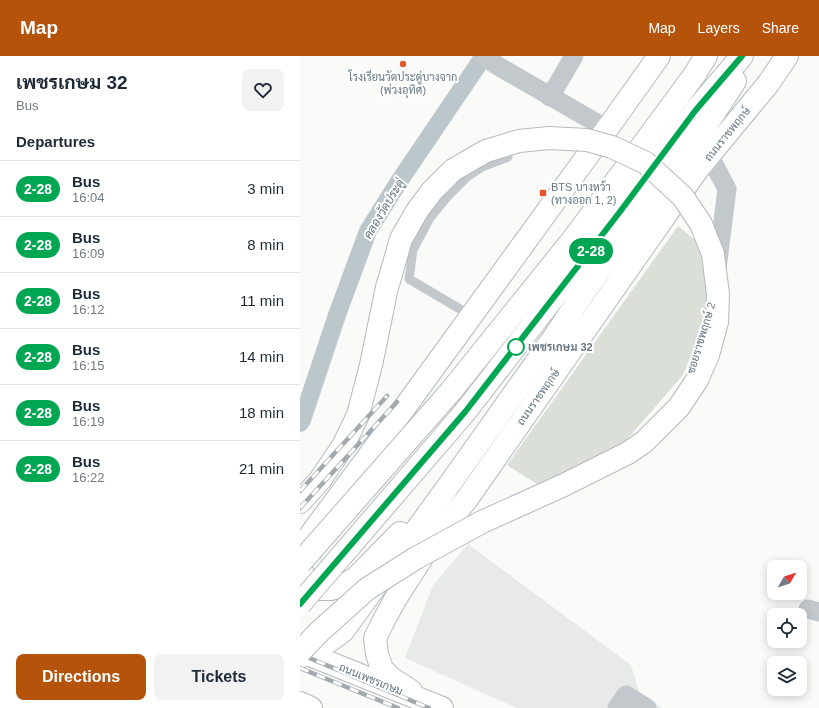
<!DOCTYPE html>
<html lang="en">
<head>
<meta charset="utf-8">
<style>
  body { margin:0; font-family:Arial,Sarabun,sans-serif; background:#f2f2f3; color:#1f2937; height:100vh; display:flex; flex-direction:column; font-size:15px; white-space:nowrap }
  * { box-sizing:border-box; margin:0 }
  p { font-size:13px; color:#747a83 }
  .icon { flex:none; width:22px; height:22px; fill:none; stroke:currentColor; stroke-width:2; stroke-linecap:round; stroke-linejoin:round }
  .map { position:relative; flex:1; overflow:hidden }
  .panel { display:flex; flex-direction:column; background:#fff; width:300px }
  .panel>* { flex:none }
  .badge { padding:0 8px; border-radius:13px; font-size:14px; line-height:26px }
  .needle { width:26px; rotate:51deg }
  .buttons { position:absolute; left:467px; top:504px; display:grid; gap:8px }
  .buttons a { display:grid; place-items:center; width:40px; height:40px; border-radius:8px; background:#fff; box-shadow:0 2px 10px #0003; font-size:20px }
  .map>.badge { position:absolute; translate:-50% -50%; box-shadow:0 0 0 2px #fff }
  h2 { padding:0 16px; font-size:15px; line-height:36px }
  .round { display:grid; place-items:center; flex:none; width:42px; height:42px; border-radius:8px; background:#f2f2f3 }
  .head { display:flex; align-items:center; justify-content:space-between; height:68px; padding:0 16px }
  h1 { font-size:19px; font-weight:700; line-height:30px }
  .cta { display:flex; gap:8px; margin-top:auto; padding:8px 16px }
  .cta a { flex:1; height:46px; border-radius:8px; background:#b45309; color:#fff; font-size:16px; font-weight:700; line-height:46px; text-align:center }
  .cta a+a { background:#f2f2f3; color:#1f2937 }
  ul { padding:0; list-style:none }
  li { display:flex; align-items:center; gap:12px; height:56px; padding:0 16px; border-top:1px solid #e0e1e3 }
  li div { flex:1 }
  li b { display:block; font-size:15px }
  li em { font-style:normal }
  li .badge { min-width:44px; font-weight:700; text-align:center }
  header { display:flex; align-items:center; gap:24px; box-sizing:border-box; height:56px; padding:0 20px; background:#b45309; color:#fff }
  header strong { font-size:19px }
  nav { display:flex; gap:22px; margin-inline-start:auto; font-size:14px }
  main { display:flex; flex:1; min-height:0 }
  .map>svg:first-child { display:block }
  .built { fill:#e8e9e9 }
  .green { fill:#dadfd7 }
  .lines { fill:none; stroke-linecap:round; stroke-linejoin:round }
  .canal { stroke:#bbc7cb; stroke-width:18 }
  .secondary-casing { stroke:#b3babf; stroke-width:24 }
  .primary-casing { stroke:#b5babe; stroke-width:24 }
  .service { stroke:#c3c8cc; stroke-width:9 }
  .minor { stroke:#c3c8cc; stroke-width:19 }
  .secondary { stroke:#fff; stroke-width:22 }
  .primary { stroke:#fff; stroke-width:22 }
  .rail-casing { stroke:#a2aab0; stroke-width:4.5 }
  .rail { stroke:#fff; stroke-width:3; stroke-dasharray:9; stroke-linecap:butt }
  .primary-bridge-casing { stroke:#b5babe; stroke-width:24; stroke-linecap:butt }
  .primary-bridge { stroke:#fff; stroke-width:22 }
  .line-casing { stroke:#fff; stroke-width:9 }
  .line { stroke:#00a651; stroke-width:6 }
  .poi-dot { fill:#e4572e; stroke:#fff; stroke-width:1.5 }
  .stop-dot { fill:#fff; stroke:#00a651; stroke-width:2 }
  .labels { text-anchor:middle; stroke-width:4; stroke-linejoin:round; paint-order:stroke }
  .poi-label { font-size:11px; fill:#657683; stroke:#fff }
  .street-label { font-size:11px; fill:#657683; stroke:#fff }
  .stop-label { font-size:11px; font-weight:bold; fill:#657683; stroke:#fff; text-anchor:start }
  .water-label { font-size:12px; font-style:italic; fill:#60757c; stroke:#fff }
</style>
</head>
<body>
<header>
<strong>Map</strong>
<nav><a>Map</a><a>Layers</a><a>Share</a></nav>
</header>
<main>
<section class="panel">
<div class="head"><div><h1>เพชรเกษม 32</h1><p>Bus</p></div><a class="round"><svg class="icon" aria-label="heart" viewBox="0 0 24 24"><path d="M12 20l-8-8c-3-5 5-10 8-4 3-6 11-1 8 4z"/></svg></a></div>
<h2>Departures</h2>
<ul>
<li><span class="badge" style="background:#00a651;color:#fff">2-28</span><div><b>Bus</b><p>16:04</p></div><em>3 min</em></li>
<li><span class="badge" style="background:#00a651;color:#fff">2-28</span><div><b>Bus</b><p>16:09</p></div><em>8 min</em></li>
<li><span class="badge" style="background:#00a651;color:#fff">2-28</span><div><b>Bus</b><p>16:12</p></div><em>11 min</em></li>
<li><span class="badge" style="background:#00a651;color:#fff">2-28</span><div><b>Bus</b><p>16:15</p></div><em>14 min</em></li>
<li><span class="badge" style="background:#00a651;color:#fff">2-28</span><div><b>Bus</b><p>16:19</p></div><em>18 min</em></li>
<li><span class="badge" style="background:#00a651;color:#fff">2-28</span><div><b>Bus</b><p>16:22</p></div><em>21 min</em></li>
</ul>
<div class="cta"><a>Directions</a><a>Tickets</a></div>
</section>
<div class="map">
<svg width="519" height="652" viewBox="0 0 519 652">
  <rect width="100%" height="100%" fill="#fafaf8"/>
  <!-- built -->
  <path class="built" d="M168,488L331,609L339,636L362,652H217L105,602L133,529Z"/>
  <!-- green -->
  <path class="green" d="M378,170L427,210L383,319L323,388L271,416L237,428L207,409Z"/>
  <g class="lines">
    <!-- canal -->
    <path class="canal" d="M0,367L2,364L37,259L68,175L100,124L184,0"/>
    <!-- secondary casing -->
    <g class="secondary-casing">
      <g id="secondary">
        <path d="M7,490L2,499L1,513L7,526L19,533H31L44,529L56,522L100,477"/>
        <path d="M0,493L105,351L307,73L359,0"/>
        <path d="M0,601C16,595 30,585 43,575L152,425L257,277L270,262"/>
        <path d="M111,635L91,622L82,613L77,598L75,582L83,566L96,542L132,486L167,443L397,114L468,28L487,0"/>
      </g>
    </g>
    <!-- primary casing -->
    <g class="primary-casing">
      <g id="primary">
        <path d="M257,277C272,254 287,231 304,209C348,148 395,89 435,25"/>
        <path d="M151,335L274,182L395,18L406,0"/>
        <path d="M165,356L319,157L395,55L442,0"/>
        <path d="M0,446L20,424L43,390L58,359L71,309L87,231L89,225"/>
        <path d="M0,595L142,652"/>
        <path d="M0,647L11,652"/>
      </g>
    </g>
    <!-- service -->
    <path class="service" d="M172,260L109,223L113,194L130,162L148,140L167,121L182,111L208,101"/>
    <!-- minor -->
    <g class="minor">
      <path d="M183,0L198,10L307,73"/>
      <path d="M250,41L274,0"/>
      <path d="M409,99L427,133L417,213"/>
      <path d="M508,553L519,556"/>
      <path d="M317,652L326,639L347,652"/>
    </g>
    <!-- secondary -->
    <use href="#secondary" class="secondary"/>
    <!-- primary -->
    <use href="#primary" class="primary"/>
    <!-- rail casing -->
    <g class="rail-casing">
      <g id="rail">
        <path d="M0,435L87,340"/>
        <path d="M0,452L97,346"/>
        <path d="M0,598L129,652"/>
        <path d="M0,612L98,652"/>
      </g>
    </g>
    <!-- rail -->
    <use href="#rail" class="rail"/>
    <!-- primary-bridge casing -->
    <g class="primary-bridge-casing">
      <g id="primary-bridge">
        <path d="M0,507L151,335"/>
        <path d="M0,548L165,356"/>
        <path d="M0,596L19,576L67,533L116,502L182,466L264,429L328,397L344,386L379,351L397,324L408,299L417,266L418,238L413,198L401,168L383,141L346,107L312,91L287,84L249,82L219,85L186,95L153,114L132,135L117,155L101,183L89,225"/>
      </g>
    </g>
    <!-- primary-bridge -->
    <use href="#primary-bridge" class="primary-bridge"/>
  </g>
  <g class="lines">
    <!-- line casing -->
    <g class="line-casing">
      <path id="line" d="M0,548L165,356L319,157L395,55L442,0"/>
    </g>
    <!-- line -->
    <use href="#line" class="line"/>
  </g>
  <!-- markers -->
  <g class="poi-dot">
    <circle cx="103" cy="8" r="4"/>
    <rect x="239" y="133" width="8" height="8" rx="2"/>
  </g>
  <circle class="stop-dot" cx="216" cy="291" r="8"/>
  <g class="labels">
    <!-- poi labels -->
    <g class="poi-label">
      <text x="103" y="25">โรงเรียนวัดประดู่บางจาก<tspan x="103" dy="13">(พ่วงอุทิศ)</tspan></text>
      <text x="251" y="135" text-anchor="start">BTS บางหว้า<tspan x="251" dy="13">(ทางออก 1, 2)</tspan></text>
    </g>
    <!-- street labels -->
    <g class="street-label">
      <text transform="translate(427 78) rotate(-51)" y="4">ถนนราชพฤกษ์</text>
      <text transform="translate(401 282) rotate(-73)" y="4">ซอยราชพฤกษ์ 2</text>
      <text transform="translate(238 341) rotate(-55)" y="4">ถนนราชพฤกษ์</text>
      <text transform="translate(71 623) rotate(22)" y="4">ถนนเพชรเกษม</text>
    </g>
    <!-- stop labels -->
    <g class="stop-label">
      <text x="228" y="295">เพชรเกษม 32</text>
    </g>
    <!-- water labels -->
    <g class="water-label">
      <text transform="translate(84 153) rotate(-59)" y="4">คลองวัดประดู่</text>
    </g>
  </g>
</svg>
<div class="buttons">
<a><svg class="needle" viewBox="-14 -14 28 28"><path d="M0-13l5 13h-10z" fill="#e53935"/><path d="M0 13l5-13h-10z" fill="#747a83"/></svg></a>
<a><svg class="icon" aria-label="locate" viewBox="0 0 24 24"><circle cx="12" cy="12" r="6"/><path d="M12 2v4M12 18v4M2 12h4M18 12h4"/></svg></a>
<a><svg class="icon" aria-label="layers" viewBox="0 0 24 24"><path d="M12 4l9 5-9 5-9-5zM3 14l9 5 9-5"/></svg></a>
</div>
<b class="badge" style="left:291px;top:195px;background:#00a651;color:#fff">2-28</b>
</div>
</main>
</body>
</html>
